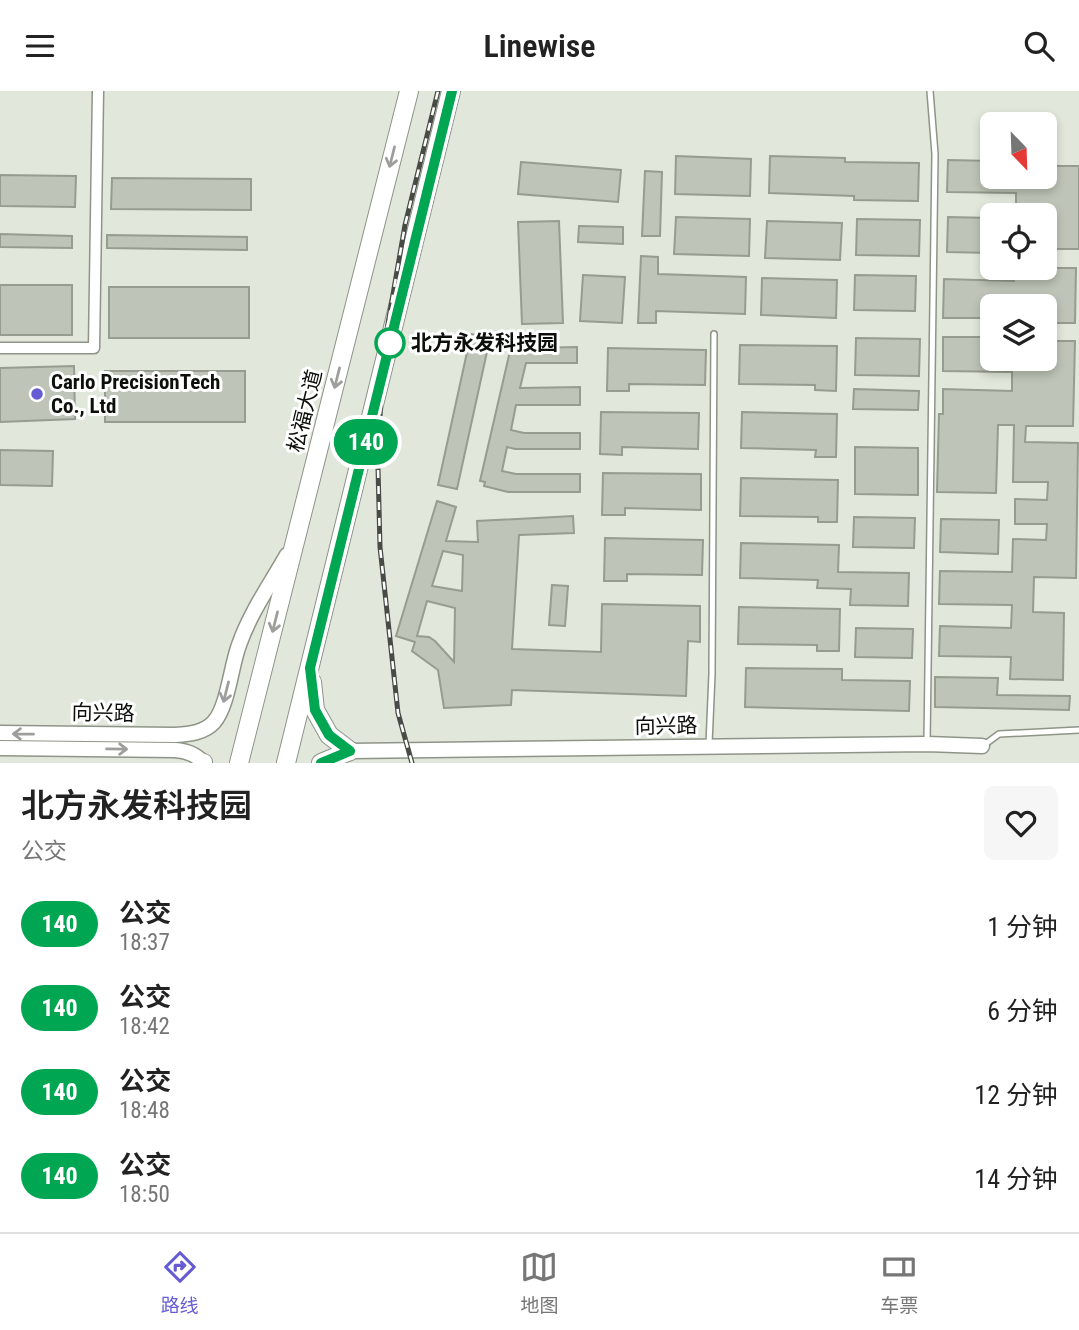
<!DOCTYPE html>
<html lang="zh">
<head>
<meta charset="utf-8">
<style>
  body { margin:0; font-family:"Roboto Condensed","Noto Sans SC",sans-serif; background:#f6f6f6; color:#222; height:100vh; display:flex; flex-direction:column; font-size:26px; white-space:nowrap }
  * { box-sizing:border-box; margin:0 }
  p { font-size:23px; color:#767676 }
  .icon { flex:none; width:38px; height:38px; fill:none; stroke:currentColor; stroke-width:2; stroke-linecap:round; stroke-linejoin:round }
  .map { position:relative; height:672px; overflow:hidden }
  .details { display:flex; flex-direction:column; background:#fff; flex:1 }
  .details>* { flex:none }
  .badge { padding:0 14px; border-radius:23px; font-size:24px; line-height:46px }
  .needle { width:46px; rotate:157deg }
  .fabs { position:absolute; left:980px; top:21px; display:grid; gap:14px }
  .fabs a { display:grid; place-items:center; width:77px; height:77px; border-radius:10px; background:#fff; box-shadow:0 4px 10px #0003; font-size:35px }
  .map>.badge { position:absolute; translate:-50% -50%; box-shadow:0 0 0 4px #fff }
  .round { display:grid; place-items:center; flex:none; width:74px; height:74px; border-radius:10px; background:#f6f6f6 }
  .head { display:flex; align-items:center; justify-content:space-between; height:119px; padding:0 21px }
  h1 { font-size:33px; font-weight:600; line-height:52px }
  ul { padding:0; list-style:none }
  li { display:flex; align-items:center; gap:21px; height:84px; padding:0 21px }
  li div { flex:1 }
  li b { display:block; font-size:26px }
  li em { font-style:normal }
  li .badge { min-width:77px; font-weight:700; text-align:center }
  header { display:flex; justify-content:space-between; align-items:center; height:91px; padding:0 21px; background:#fff; font-size:32px; font-weight:600 }
  .tab-bar { display:flex; justify-content:space-around; align-items:center; height:98px; border-top:2px solid #e0e0e0; background:#fff; font-size:19px; color:#767676 }
  .tab-bar a { display:grid; justify-items:center; gap:4px }
  .tab-bar .selected { color:#655bd4 }
  .map>svg:first-child { display:block }
  .building { fill:#bec4b7; stroke:#969c8f; stroke-width:2; fill-rule:evenodd }
  .lines { fill:none; stroke-linecap:round; stroke-linejoin:round }
  .service-casing { stroke:#8e9487; stroke-width:8 }
  .minor-casing { stroke:#8e9487; stroke-width:13 }
  .tertiary-casing { stroke:#8e9487; stroke-width:17 }
  .secondary-casing { stroke:#8e9487; stroke-width:18 }
  .primary-casing { stroke:#8e9487; stroke-width:20 }
  .service { stroke:#fff; stroke-width:5 }
  .minor { stroke:#fff; stroke-width:10 }
  .tertiary { stroke:#fff; stroke-width:14 }
  .secondary { stroke:#fff; stroke-width:16 }
  .primary { stroke:#fff; stroke-width:18 }
  .rail-casing { stroke:#484b45; stroke-width:5 }
  .rail { stroke:#fff; stroke-width:2.5; stroke-dasharray:8; stroke-linecap:butt }
  .oneway { stroke:#9e9f9d }
  .line-casing { stroke:#fff; stroke-width:16 }
  .line { stroke:#00a651; stroke-width:10 }
  .stop-dot { fill:#fff; stroke:#00a651; stroke-width:3.5 }
  .poi-dot { fill:#655bd4; stroke:#fff; stroke-width:2.5 }
  .labels { text-anchor:middle; stroke-width:6; stroke-linejoin:round; paint-order:stroke }
  .stop-label { font-size:21px; font-weight:bold; fill:#0d0f0b; stroke:#fff; text-anchor:start }
  .poi-label { font-size:21px; font-weight:bold; fill:#0d0f0b; stroke:#fff; text-anchor:start }
  .street-label { font-size:21px; fill:#0d0f0b; stroke:#fff }
</style>
</head>
<body>
<header><svg class="icon" aria-label="menu" viewBox="0 0 24 24"><path d="M4 6h16M4 12h16M4 18h16"/></svg>Linewise<svg class="icon" aria-label="search" viewBox="0 0 24 24"><circle cx="10" cy="10" r="6"/><path d="M15 15l6 6"/></svg></header>
<div class="map">
<svg width="1079" height="672" viewBox="0 0 1079 672">
  <rect width="100%" height="100%" fill="#e1e7da"/>
  <!-- building -->
  <g class="building">
    <path d="M676,65L751,68L750,105L675,103Z"/>
    <path d="M770,65L845,67V71L919,72L918,110L854,109V105L769,102Z"/>
    <path d="M948,69L992,70V86H1045V75H1079V158H1045V124H1016V102L947,101Z"/>
    <path d="M521,71L621,79L618,111L518,103Z"/>
    <path d="M645,80L662,81L660,145H642Z"/>
    <path d="M0,84L76,85L75,116L0,115Z"/>
    <path d="M112,87L251,88V119L111,118Z"/>
    <path d="M676,126L750,128L749,165L674,163Z"/>
    <path d="M948,126L992,127V162L947,161Z"/>
    <path d="M857,128L920,129L919,165L856,164Z"/>
    <path d="M559,130L563,232L522,233L518,131Z"/>
    <path d="M767,130L842,132L840,169L765,167Z"/>
    <path d="M579,135L623,136V153L578,151Z"/>
    <path d="M0,143L72,145V157L0,156Z"/>
    <path d="M107,144L247,146V159L107,157Z"/>
    <path d="M641,165L658,166V183L746,186L745,223L656,220V232H638Z"/>
    <path d="M1015,177H1076L1075,232H1045V215H992V227H943L944,188L1014,190Z"/>
    <path d="M583,184L625,186L622,232L580,230Z"/>
    <path d="M855,184L916,185L915,220L854,219Z"/>
    <path d="M762,187L837,189L836,227L761,224Z"/>
    <rect x="0" y="194" width="72" height="50"/>
    <rect x="109" y="196" width="140" height="51"/>
    <path d="M471,243L490,247L457,398L438,394Z"/>
    <path d="M943,246H992V268H1045V250H1075L1073,335H1026L1025,351L1078,352L1076,487L1034,486L1033,521L1064,522L1063,589L1010,588L1011,566L939,565L940,535L1011,537L1012,514L939,513L940,480L1012,481L1013,448L1046,449L1047,433H1015V408L1047,409L1048,391H1013L1014,334H998L996,402L937,401L939,323H943V298L1012,300V281L943,280Z"/>
    <path d="M513,247L531,251L529,257L577,256V272H526L520,297L580,296V314H516L511,339L524,342H580V358H515L507,356L502,380L516,383H580V401H508L484,395L485,391L480,390Z"/>
    <path d="M856,247L920,248L919,285L855,284Z"/>
    <path d="M740,254L837,255L836,300L815,299V294L739,293Z"/>
    <path d="M608,257L706,259L705,294L629,293V300H607Z"/>
    <path d="M74,275L75,328L0,331V277Z"/>
    <rect x="105" y="280" width="140" height="51"/>
    <path d="M854,298L919,300L918,319L853,318Z"/>
    <path d="M601,321L699,322L698,358L622,356V364L600,363Z"/>
    <path d="M742,321L837,323L836,366H815L816,359L741,357Z"/>
    <path d="M855,356L918,357V404L855,403Z"/>
    <path d="M0,359L53,360L52,395L0,394Z"/>
    <path d="M603,382L701,383V419L625,417V424H602Z"/>
    <path d="M741,387L838,389L837,431H818V426L740,425Z"/>
    <path d="M437,410L456,416L446,450L478,451L477,430L573,425L574,442L519,444L512,558L601,561L602,513L700,515V551L688,550L686,605L512,599L511,614L444,617L438,579L412,560L415,551L396,545ZM443,460L463,464L462,500L432,495ZM427,510L455,517L454,571L435,550L429,546L417,545Z"/>
    <path d="M854,426L915,427L914,457L853,456Z"/>
    <path d="M941,428L999,429L998,463L940,461Z"/>
    <path d="M605,447L703,449L702,484L627,483V490H604Z"/>
    <path d="M741,452L839,454L838,481L909,482L908,515L850,514L851,498L817,497L818,489L740,487Z"/>
    <path d="M552,494L568,495L565,535L549,534Z"/>
    <path d="M739,516L840,518L839,560H817V554L738,553Z"/>
    <path d="M856,537L913,538L912,567L855,566Z"/>
    <path d="M746,577L842,578V589L910,590L909,620L745,616Z"/>
    <path d="M935,586L998,587L997,604L1070,605L1069,619L935,616Z"/>
  </g>
  <g class="lines">
    <!-- service casing -->
    <g class="service-casing">
      <g id="service">
        <path d="M927,651L935,63L930,0"/>
        <path d="M709,653L712,583L714,243"/>
        <path d="M984,654L999,643L1079,639"/>
      </g>
    </g>
    <!-- minor casing -->
    <g class="minor-casing">
      <path id="minor" d="M0,257H94L98,0"/>
    </g>
    <!-- tertiary casing -->
    <g class="tertiary-casing">
      <g id="tertiary">
        <path d="M0,642L175,644C189,643 204,642 214,631C228,615 231,575 239,554C250,522 270,494 287,464"/>
        <path d="M0,657L175,659C187,660 195,663 204,672"/>
        <path d="M350,660L927,653L982,655"/>
      </g>
    </g>
    <!-- secondary casing -->
    <g class="secondary-casing">
      <path id="secondary" d="M204,671V672"/>
    </g>
    <!-- primary casing -->
    <g class="primary-casing">
      <g id="primary">
        <path d="M312,591L315,619L329,644L350,660"/>
        <path d="M239,672L409,0"/>
        <path d="M286,672L451,0"/>
        <path d="M321,672L350,660"/>
      </g>
    </g>
    <!-- service -->
    <use href="#service" class="service"/>
    <!-- minor -->
    <use href="#minor" class="minor"/>
    <!-- tertiary -->
    <use href="#tertiary" class="tertiary"/>
    <!-- secondary -->
    <use href="#secondary" class="secondary"/>
    <!-- primary -->
    <use href="#primary" class="primary"/>
    <!-- rail casing -->
    <g class="rail-casing">
      <path id="rail" d="M412,672L398,622L380,456L378,377L381,301L386,244L405,134L438,0"/>
    </g>
    <!-- rail -->
    <use href="#rail" class="rail"/>
  </g>
  <!-- one-way arrows -->
  <defs><path id="oneway-shaft" d="M-6 0H5M1.5-3L5.5 0L1.5 3" fill="none" stroke-width="1.6" stroke-linecap="round" stroke-linejoin="round" transform="scale(1.75)"/></defs>
  <g class="oneway">
    <use href="#oneway-shaft" transform="translate(392 66) rotate(104)"/>
    <use href="#oneway-shaft" transform="translate(337 287) rotate(104)"/>
    <use href="#oneway-shaft" transform="translate(275 531) rotate(104)"/>
    <use href="#oneway-shaft" transform="translate(226 601) rotate(104)"/>
    <use href="#oneway-shaft" transform="translate(23 643) rotate(-179)"/>
    <use href="#oneway-shaft" transform="translate(117 658) rotate(1)"/>
  </g>
  <g class="lines">
    <!-- line casing -->
    <g class="line-casing">
      <path id="line" d="M321,672L350,660L329,644L315,619L310,577L452,0"/>
    </g>
    <!-- line -->
    <use href="#line" class="line"/>
  </g>
  <!-- markers -->
  <circle class="stop-dot" cx="390" cy="252" r="14"/>
  <circle class="poi-dot" cx="37" cy="303" r="7"/>
  <g class="labels">
    <!-- stop labels -->
    <g class="stop-label">
      <text x="411" y="259">北方永发科技园</text>
    </g>
    <!-- poi labels -->
    <g class="poi-label">
      <text x="51" y="298">Carlo PrecisionTech<tspan x="51" dy="24">Co., Ltd</tspan></text>
    </g>
    <!-- street labels -->
    <g class="street-label">
      <text transform="translate(305 320) rotate(-76)" y="7">松福大道</text>
      <text transform="translate(103 622) rotate(1)" y="7">向兴路</text>
      <text transform="translate(666 635) rotate(-1)" y="7">向兴路</text>
    </g>
  </g>
</svg>
<div class="fabs">
<a><svg class="needle" viewBox="-14 -14 28 28"><path d="M0-13l5 13h-10z" fill="#e53935"/><path d="M0 13l5-13h-10z" fill="#767676"/></svg></a>
<a><svg class="icon" aria-label="locate" viewBox="0 0 24 24"><circle cx="12" cy="12" r="6"/><path d="M12 2v4M12 18v4M2 12h4M18 12h4"/></svg></a>
<a><svg class="icon" aria-label="layers" viewBox="0 0 24 24"><path d="M12 4l9 5-9 5-9-5zM3 14l9 5 9-5"/></svg></a>
</div>
<b class="badge" style="left:366px;top:351px;background:#00a651;color:#fff">140</b>
</div>
<section class="details">
<div class="head"><div><h1>北方永发科技园</h1><p>公交</p></div><a class="round"><svg class="icon" aria-label="heart" viewBox="0 0 24 24"><path d="M12 20l-8-8c-3-5 5-10 8-4 3-6 11-1 8 4z"/></svg></a></div>
<ul>
<li><span class="badge" style="background:#00a651;color:#fff">140</span><div><b>公交</b><p>18:37</p></div><em>1 分钟</em></li>
<li><span class="badge" style="background:#00a651;color:#fff">140</span><div><b>公交</b><p>18:42</p></div><em>6 分钟</em></li>
<li><span class="badge" style="background:#00a651;color:#fff">140</span><div><b>公交</b><p>18:48</p></div><em>12 分钟</em></li>
<li><span class="badge" style="background:#00a651;color:#fff">140</span><div><b>公交</b><p>18:50</p></div><em>14 分钟</em></li>
</ul>
</section>
<nav class="tab-bar">
<a class="selected"><svg class="icon" aria-label="directions" viewBox="0 0 24 24"><path d="M12 3l9 9-9 9-9-9zM9 14v-3h6M13 9l2 2-2 2"/></svg>路线</a>
<a><svg class="icon" aria-label="map" viewBox="0 0 24 24"><path d="M3 6l6-2 6 2 6-2v14l-6 2-6-2-6 2zM9 4v14M15 6v14"/></svg>地图</a>
<a><svg class="icon" aria-label="tickets" viewBox="0 0 24 24"><path d="M3 7h18v10H3zM15 7v10"/></svg>车票</a>
</nav>
</body>
</html>
